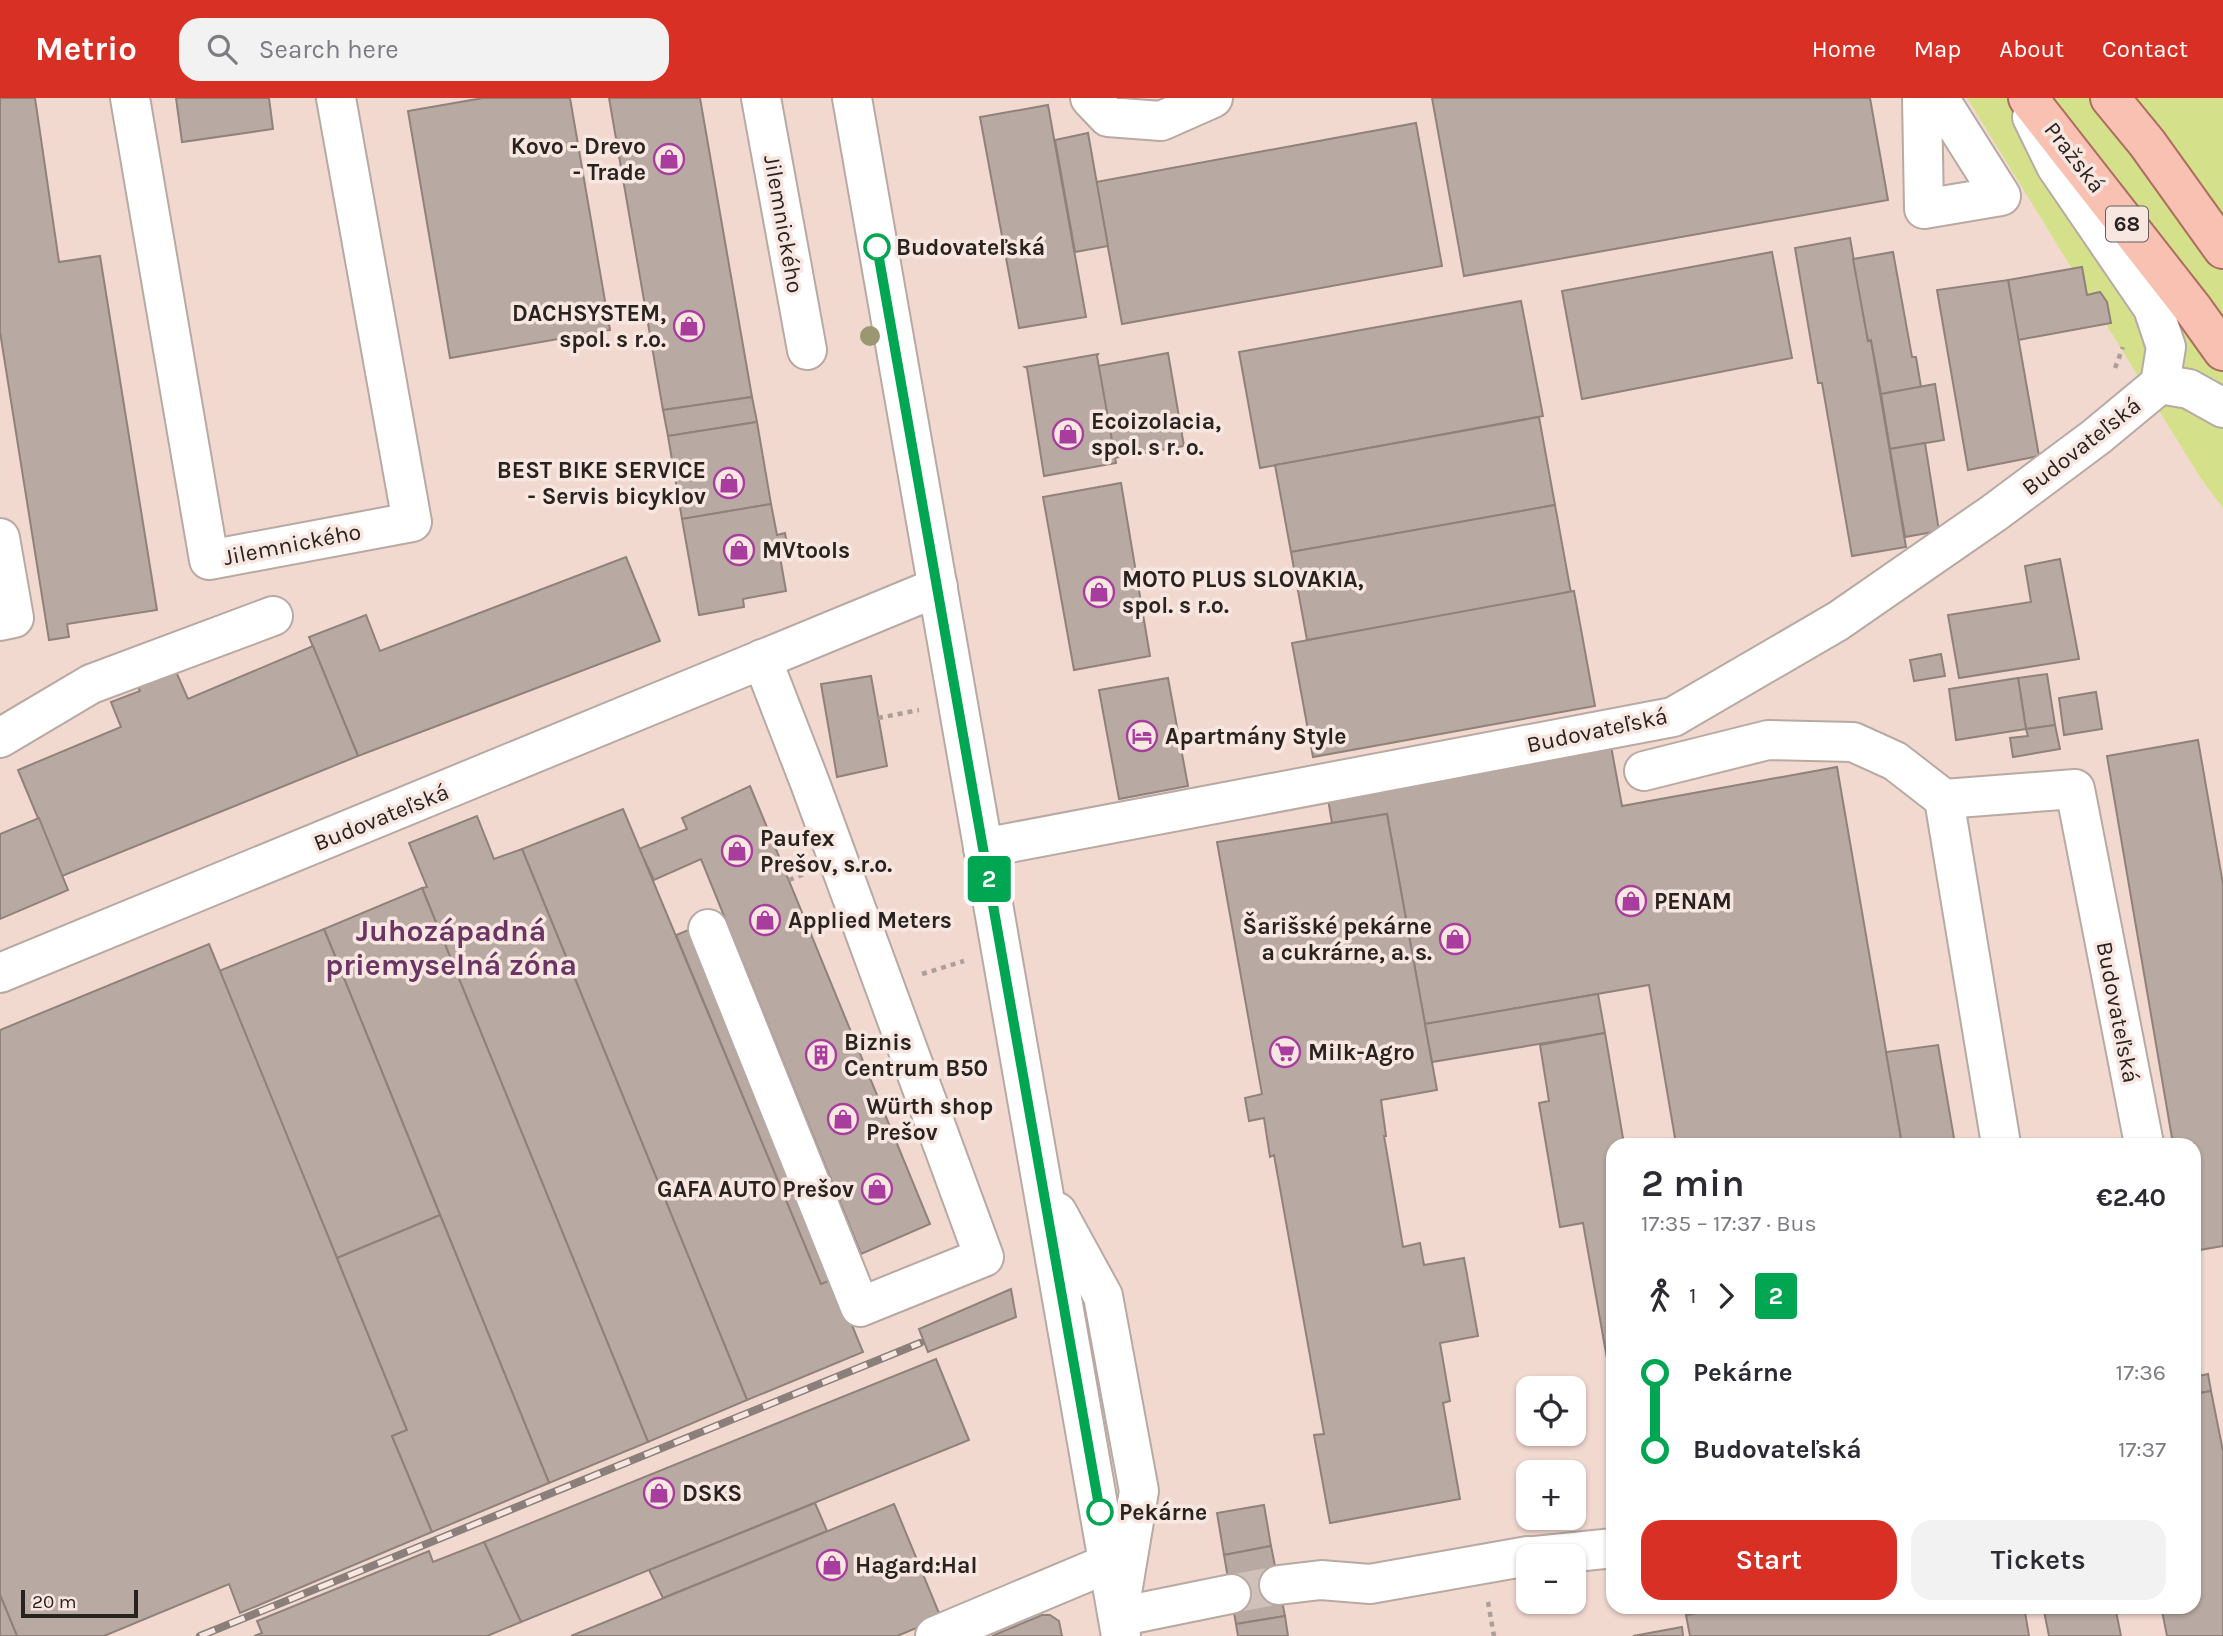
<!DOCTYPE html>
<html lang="en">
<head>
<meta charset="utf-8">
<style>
  body { margin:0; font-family:Karla,sans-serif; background:#f2f2f3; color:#2b2b33; height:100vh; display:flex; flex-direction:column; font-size:26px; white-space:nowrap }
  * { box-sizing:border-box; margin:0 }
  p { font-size:23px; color:#7c7c81 }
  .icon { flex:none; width:38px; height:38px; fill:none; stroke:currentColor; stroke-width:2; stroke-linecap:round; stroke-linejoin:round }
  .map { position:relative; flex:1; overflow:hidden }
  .side { position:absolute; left:1606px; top:1040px; width:595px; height:476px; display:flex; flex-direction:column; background:#fff; border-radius:21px; box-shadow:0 2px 5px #0004 }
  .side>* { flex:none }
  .badge { padding:0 14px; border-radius:5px; font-size:24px; line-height:46px }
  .tools { position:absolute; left:1516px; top:1278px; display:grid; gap:14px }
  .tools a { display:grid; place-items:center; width:70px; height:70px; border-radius:14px; background:#fff; box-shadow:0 2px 5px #0004; font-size:35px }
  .scale { position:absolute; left:21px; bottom:18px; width:117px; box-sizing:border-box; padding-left:7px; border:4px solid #292320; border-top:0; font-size:19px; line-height:24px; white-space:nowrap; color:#292320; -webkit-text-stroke:5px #f8e7e1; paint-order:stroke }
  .map>.badge { position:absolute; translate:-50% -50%; box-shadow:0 0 0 4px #fff }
  .legs { display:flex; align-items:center; gap:10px; height:77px; padding:0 35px; font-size:23px }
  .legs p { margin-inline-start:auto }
  .summary { display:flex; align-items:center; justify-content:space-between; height:119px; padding:0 35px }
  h1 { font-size:38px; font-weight:600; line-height:52px }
  .button { display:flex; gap:14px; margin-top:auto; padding:14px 35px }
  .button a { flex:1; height:80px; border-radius:21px; background:#d93025; color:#fff; font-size:28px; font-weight:600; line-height:80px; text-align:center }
  .button a+a { background:#f2f2f3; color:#2b2b33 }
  ul { padding:0 35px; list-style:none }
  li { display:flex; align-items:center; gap:24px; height:77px; font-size:26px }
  li i { display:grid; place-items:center; width:10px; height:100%; margin:0 9px; background:currentColor }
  li i::after { content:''; width:18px; height:18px; margin:-9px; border:5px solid; border-radius:50%; background:#fff }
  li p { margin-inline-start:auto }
  li:first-child i { background:linear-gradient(#0000 50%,currentColor 0) }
  li:last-child i { background:linear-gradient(currentColor 50%,#0000 0) }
  header { display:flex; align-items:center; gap:42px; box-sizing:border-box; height:98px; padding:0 35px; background:#d93025; color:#fff }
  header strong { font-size:33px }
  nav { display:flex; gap:38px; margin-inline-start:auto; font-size:24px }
  .search { width:490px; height:63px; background:#f2f2f3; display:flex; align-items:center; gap:18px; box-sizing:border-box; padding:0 24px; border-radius:21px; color:#7c7c81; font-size:26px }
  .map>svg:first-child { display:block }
  .built { fill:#f2d9d0; fill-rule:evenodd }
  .green { fill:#d5e08a }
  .building { fill:#b9a9a3; stroke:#90817b; stroke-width:2 }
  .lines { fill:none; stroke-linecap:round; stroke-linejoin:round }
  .minor-tunnel { stroke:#cfc0ba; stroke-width:38; stroke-dasharray:38 19; stroke-linecap:butt }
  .minor-casing { stroke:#b8a9a3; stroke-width:42 }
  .major-casing { stroke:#ac6e5e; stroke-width:42 }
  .path { stroke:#ac9f9a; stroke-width:4.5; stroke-dasharray:5 5; stroke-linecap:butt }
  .minor { stroke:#fff; stroke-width:38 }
  .major { stroke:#f8c1b2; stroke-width:38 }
  .rail-casing { stroke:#8a7f7a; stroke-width:8 }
  .rail { stroke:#f8e7e1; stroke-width:5; stroke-dasharray:16; stroke-linecap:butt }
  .tree { fill:#9b9770 }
  .line-1-casing { stroke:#fff; stroke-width:16 }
  .line-1 { stroke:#00a651; stroke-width:10 }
  .stop-1-dot { fill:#fff; stroke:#00a651; stroke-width:3.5 }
  .labels { text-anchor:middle; stroke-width:7; stroke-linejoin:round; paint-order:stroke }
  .shield { fill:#f8e7e1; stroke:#675e5a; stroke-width:2 }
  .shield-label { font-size:21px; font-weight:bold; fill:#292320 }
  .poi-label { font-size:23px; font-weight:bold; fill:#292320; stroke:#f8e7e1; text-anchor:start }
  .street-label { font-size:23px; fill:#292320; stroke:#f8e7e1 }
  .stop-label { font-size:23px; font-weight:bold; fill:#292320; stroke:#f8e7e1; text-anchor:start }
  .district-label { font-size:30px; font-weight:bold; fill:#6a3463; stroke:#f8e7e1 }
</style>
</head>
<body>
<header>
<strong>Metrio</strong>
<div class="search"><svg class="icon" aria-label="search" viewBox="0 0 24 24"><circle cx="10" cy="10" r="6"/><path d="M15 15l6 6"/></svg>Search here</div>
<nav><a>Home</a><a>Map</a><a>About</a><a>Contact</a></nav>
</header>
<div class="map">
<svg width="2223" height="1538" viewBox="0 0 2223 1538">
  <rect width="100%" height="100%" fill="#f8e7e1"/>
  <!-- built -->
  <path class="built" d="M0,0H1967L2201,381L2223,410V1538H0ZM1614,1046H2194V1508H1614ZM1528,1290H1573V1335H1528ZM1528,1374H1573V1419H1528ZM1528,1458H1573V1503H1528Z"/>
  <!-- green -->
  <path class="green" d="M1967,0H2223V410L2201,381Z"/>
  <!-- building -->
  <g class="building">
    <path d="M0,0H35L59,164L100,158L157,512L67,526L69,539L49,542L0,234Z"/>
    <path d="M176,0H269L273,31L182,44Z"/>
    <path d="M483,0H570L610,232L450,260L408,13Z"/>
    <path d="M609,0H700L752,299L663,312Z"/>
    <path d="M1432,0H1870L1888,102L1464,178Z"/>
    <path d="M1048,7L1086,219L1019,230L980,19Z"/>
    <path d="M1416,25L1442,168L1122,226L1096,84Z"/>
    <path d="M1088,35L1108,148L1075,154L1055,42Z"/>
    <path d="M1850,140L1868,243L1871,242L1906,449L1852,458L1822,285H1818L1795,150Z"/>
    <path d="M1772,154L1792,260L1582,301L1562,193Z"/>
    <path d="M1893,154L1912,259H1916L1921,289L1881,296L1871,242L1868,243L1853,161Z"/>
    <path d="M2082,169L2087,197L2100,194L2107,204L2111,225L2018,242L2008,182Z"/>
    <path d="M2008,182L2039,358L1968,372L1937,192Z"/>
    <path d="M1521,203L1543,318L1260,370L1239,254Z"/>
    <path d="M1168,255L1184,348L1114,360L1098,268Z"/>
    <path d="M1098,256L1097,258L1116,365L1044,378L1027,270L1025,269Z"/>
    <path d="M1935,286L1944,342L1890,351L1881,296Z"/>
    <path d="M752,299L757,324L668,338L663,312Z"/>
    <path d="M1539,319L1555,407L1291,454L1275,367Z"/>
    <path d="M757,324L771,406L682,421L668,338Z"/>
    <path d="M1925,345L1939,433L1905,439L1890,351Z"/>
    <path d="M1121,385L1150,558L1074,572L1043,399Z"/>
    <path d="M771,406L777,437L785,435L789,457L780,459L786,493L743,501L744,509L699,517L682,421Z"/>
    <path d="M1555,407L1571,495L1307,542L1291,454Z"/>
    <path d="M626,459L660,543L358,658L309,539L366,517L380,553Z"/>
    <path d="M2060,461L2079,561L1959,580L1948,517L2031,504L2025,468Z"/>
    <path d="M1574,493L1595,608L1313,659L1292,545Z"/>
    <path d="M313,548L358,658L62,778L18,672L121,629L111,604L140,593L136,584L174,569L188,601Z"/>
    <path d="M1941,556L1945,578L1914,583L1910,562Z"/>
    <path d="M2047,576L2055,627L2026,631L2018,580Z"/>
    <path d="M871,578L887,668L837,679L821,586Z"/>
    <path d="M1168,580L1188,688L1119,701L1099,592Z"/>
    <path d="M2018,580L2026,631L1956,642L1949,591Z"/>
    <path d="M2096,594L2102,631L2064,637L2059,600Z"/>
    <path d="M2055,627L2060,651L2013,659L2010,640L2028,638L2026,631Z"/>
    <path d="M2198,642L2223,786V1148L2194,1153V1046H2173L2107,658Z"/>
    <path d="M1611,648L1622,708L1837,669L1902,1046H1676L1649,887L1425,926L1387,716L1332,725L1328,701Z"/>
    <path d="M750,688L930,1126L861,1156L701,761L654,782L639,751L687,731L682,720Z"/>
    <path d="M623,711L821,1186L833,1181L863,1254L747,1302L522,751Z"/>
    <path d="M1387,716L1437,992L1381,1002L1386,1038H1384L1403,1149L1420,1145L1424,1167L1464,1160L1478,1238L1440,1245L1450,1303L1443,1305L1460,1401L1330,1425L1314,1337L1324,1336L1274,1057L1270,1059L1264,1020L1249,1023L1245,1000L1262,996L1217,744Z"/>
    <path d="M477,718L494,761L522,751L747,1302L648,1344L422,790L427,789L409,745Z"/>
    <path d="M39,720L68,792L0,821V736Z"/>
    <path d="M422,790L648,1344L549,1385L324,831Z"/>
    <path d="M324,831L440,1117L337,1160L219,873Z"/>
    <path d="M691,831L833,1181L821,1186L676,837Z"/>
    <path d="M209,846L407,1332L392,1338L432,1434L240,1515L229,1486L104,1538H17L0,1497V932Z"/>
    <path d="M1598,896L1605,935L1432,964L1425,926Z"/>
    <path d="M1605,935L1624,1046H1614V1300L1583,1125L1560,1129L1539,1005L1549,1003L1540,947Z"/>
    <path d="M1938,947L1955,1046H1902L1886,954Z"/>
    <path d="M440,1117L549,1385L432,1434L392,1338L407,1332L337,1160Z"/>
    <path d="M1011,1191L1016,1219L928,1254L919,1231Z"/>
    <path d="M936,1261L969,1342L521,1524L484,1444Z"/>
    <path d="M2208,1276L2211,1293L2194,1296V1279Z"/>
    <path d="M2211,1293L2223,1353V1538H2167L2161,1508H2194V1296Z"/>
    <path d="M815,1405L827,1433L663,1500L649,1472Z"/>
    <path d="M894,1406L941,1520L897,1538H571Z"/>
    <path d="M1264,1407L1271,1448L1224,1457L1217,1415Z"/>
    <path d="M484,1444L521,1524L487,1538H254L262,1535L257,1523L429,1453L433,1464Z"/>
    <path d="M1271,1448L1285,1518L1236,1526L1224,1457Z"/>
    <path d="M0,1497L17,1538H0Z"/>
    <path d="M1736,1508H2024L2029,1538H1690L1686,1517Z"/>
    <path d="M2043,1508H2115L2121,1538H2049Z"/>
    <path d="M1042,1517H1050L1059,1523L1062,1538H992Z"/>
    <path d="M1285,1518L1288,1538H1238L1236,1526Z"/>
    <path d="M1682,1529L1683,1538H1633Z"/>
  </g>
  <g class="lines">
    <!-- minor-tunnel -->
    <path class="minor-tunnel" d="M1231,1496L1279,1487"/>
    <!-- minor casing -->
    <g class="minor-casing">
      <g id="minor">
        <path d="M130,0L209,462L412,424L336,0"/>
        <path d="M761,0L807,252"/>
        <path d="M852,0L1121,1538"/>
        <path d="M1090,0L1108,19L1161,23L1213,0"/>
        <path d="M1922,0L1924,111L2001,98L1939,0"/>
        <path d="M2032,19L2056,68L2153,210L2166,249L2160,286"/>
        <path d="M2160,286L2189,291L2223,310"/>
        <path d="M0,440L14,520L0,523"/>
        <path d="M0,640L91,586L273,518"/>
        <path d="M1644,673L1768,642L1853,644L1895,663L1944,701L2075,691L2144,1046"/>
        <path d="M1944,701L2001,1046"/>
        <path d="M983,750L1673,619L1838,523L1994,415L2096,339L2160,286"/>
        <path d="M708,831L860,1209L984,1159L810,685L762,561"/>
        <path d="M0,875L938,489"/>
        <path d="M1057,1114L1103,1198L1139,1393L1118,1519L1231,1496"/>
        <path d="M1535,1458L1614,1450"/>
        <path d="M1279,1487L1321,1482L1370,1486L1528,1458"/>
        <path d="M935,1538L1109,1465"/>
      </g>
    </g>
    <!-- major casing -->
    <g class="major-casing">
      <g id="major">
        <path d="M2028,0L2193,211L2223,253"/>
        <path d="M2110,0L2147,45L2223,151"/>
      </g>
    </g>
    <!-- path -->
    <g class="path">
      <path d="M2115,270L2123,249"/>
      <path d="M878,620L919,612"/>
      <path d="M789,782L804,776"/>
      <path d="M922,876L964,863"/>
      <path d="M1488,1504L1494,1538"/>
    </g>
    <!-- minor -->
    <use href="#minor" class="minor"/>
    <!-- major -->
    <use href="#major" class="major"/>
    <!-- rail casing -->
    <g class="rail-casing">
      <path id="rail" d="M200,1538L920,1245"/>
    </g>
    <!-- rail -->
    <use href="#rail" class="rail"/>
  </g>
  <!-- trees -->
  <circle class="tree" cx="870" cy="238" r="10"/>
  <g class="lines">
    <!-- line-1 casing -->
    <g class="line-1-casing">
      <path id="line-1" d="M877,149L1100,1414"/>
    </g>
    <!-- line-1 -->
    <use href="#line-1" class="line-1"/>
  </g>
  <!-- icons -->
  <defs>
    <g id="shop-ring" transform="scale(1.575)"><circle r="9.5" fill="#f8e7e1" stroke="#a93d9e" stroke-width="1.5"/><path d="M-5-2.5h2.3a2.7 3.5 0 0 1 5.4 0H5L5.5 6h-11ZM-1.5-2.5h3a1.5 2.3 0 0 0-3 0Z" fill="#a93d9e"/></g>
    <g id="hotel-ring" transform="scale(1.575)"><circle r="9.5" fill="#f8e7e1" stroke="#a93d9e" stroke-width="1.5"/><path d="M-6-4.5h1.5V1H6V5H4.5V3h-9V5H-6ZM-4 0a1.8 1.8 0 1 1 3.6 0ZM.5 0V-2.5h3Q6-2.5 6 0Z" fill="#a93d9e"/></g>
    <g id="supermarket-ring" transform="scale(1.575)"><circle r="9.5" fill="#f8e7e1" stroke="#a93d9e" stroke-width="1.5"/><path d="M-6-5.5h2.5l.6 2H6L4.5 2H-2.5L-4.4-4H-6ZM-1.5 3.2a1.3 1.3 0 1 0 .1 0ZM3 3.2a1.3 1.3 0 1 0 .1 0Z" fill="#a93d9e"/></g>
    <g id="building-ring" transform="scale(1.575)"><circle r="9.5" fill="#f8e7e1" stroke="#a93d9e" stroke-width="1.5"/><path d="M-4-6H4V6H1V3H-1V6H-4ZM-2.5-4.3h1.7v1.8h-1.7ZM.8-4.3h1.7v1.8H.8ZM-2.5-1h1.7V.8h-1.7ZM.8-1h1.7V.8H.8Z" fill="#a93d9e"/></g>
  </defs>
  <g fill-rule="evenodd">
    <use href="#shop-ring" x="669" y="61"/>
    <use href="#shop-ring" x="689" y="228"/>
    <use href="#shop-ring" x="1068" y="336"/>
    <use href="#shop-ring" x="729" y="385"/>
    <use href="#shop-ring" x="739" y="452"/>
    <use href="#shop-ring" x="1099" y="494"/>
    <use href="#hotel-ring" x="1142" y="638"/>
    <use href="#shop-ring" x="737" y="753"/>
    <use href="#shop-ring" x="1631" y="803"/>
    <use href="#shop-ring" x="765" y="822"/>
    <use href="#shop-ring" x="1455" y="841"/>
    <use href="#supermarket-ring" x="1285" y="954"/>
    <use href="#building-ring" x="821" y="957"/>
    <use href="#shop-ring" x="843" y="1021"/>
    <use href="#shop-ring" x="877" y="1091"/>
    <use href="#shop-ring" x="659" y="1395"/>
    <use href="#shop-ring" x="832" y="1467"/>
  </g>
  <!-- markers -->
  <g class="stop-1-dot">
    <circle cx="877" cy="149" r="12"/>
    <circle cx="1100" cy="1414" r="12"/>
  </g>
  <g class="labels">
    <!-- shield labels -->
    <rect class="shield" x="2106" y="108.5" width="42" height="35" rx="5"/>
    <g class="shield-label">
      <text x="2127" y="133">68</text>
    </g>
    <!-- poi labels -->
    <g class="poi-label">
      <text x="646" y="56" text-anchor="end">Kovo - Drevo<tspan x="646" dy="26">- Trade</tspan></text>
      <text x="666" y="223" text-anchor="end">DACHSYSTEM,<tspan x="666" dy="26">spol. s r.o.</tspan></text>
      <text x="1091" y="331">Ecoizolacia,<tspan x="1091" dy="26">spol. s r. o.</tspan></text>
      <text x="706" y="380" text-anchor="end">BEST BIKE SERVICE<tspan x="706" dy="26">- Servis bicyklov</tspan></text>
      <text x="762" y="460">MVtools</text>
      <text x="1122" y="489">MOTO PLUS SLOVAKIA,<tspan x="1122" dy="26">spol. s r.o.</tspan></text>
      <text x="1165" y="646">Apartmány Style</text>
      <text x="760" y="748">Paufex<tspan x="760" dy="26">Prešov, s.r.o.</tspan></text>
      <text x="1654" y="811">PENAM</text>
      <text x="788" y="830">Applied Meters</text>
      <text x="1432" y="836" text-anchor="end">Šarišské pekárne<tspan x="1432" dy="26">a cukrárne, a. s.</tspan></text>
      <text x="844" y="952">Biznis<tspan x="844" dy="26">Centrum B50</tspan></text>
      <text x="1308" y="962">Milk-Agro</text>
      <text x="866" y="1016">Würth shop<tspan x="866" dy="26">Prešov</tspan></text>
      <text x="854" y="1099" text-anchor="end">GAFA AUTO Prešov</text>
      <text x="682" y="1403">DSKS</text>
      <text x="855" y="1475">Hagard:Hal</text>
    </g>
    <!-- street labels -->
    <g class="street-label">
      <text transform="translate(2075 59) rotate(52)" y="8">Pražská</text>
      <text transform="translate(784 126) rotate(80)" y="8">Jilemnického</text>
      <text transform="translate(2081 348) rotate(-38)" y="8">Budovateľská</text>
      <text transform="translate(292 446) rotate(-11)" y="8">Jilemnického</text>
      <text transform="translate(1597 632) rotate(-12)" y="8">Budovateľská</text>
      <text transform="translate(381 719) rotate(-22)" y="8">Budovateľská</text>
      <text transform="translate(2118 914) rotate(79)" y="8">Budovateľská</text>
    </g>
    <!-- stop labels -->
    <g class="stop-label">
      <text x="896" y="157">Budovateľská</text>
      <text x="1119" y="1422">Pekárne</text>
    </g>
    <!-- district labels -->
    <g class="district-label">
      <text x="451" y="843">Juhozápadná<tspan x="451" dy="34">priemyselná zóna</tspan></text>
    </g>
  </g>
</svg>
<div class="tools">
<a><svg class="icon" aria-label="locate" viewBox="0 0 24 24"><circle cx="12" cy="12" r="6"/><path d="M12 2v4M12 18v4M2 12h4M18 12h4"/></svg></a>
<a>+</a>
<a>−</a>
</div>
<div class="scale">20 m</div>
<b class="badge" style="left:989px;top:781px;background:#00a651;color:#fff">2</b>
<section class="side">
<div class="summary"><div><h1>2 min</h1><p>17:35 – 17:37 · Bus</p></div><b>€2.40</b></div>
<div class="legs"><svg class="icon" aria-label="walk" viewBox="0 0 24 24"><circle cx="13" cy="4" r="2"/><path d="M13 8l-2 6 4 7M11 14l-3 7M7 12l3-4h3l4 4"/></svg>1<svg class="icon" aria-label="forward" viewBox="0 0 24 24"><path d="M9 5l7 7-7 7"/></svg><b class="badge" style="background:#00a651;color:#fff">2</b></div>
<ul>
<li><i style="color:#00a651"></i><b>Pekárne</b><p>17:36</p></li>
<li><i style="color:#00a651"></i><b>Budovateľská</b><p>17:37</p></li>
</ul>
<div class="button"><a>Start</a><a>Tickets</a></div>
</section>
</div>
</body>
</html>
